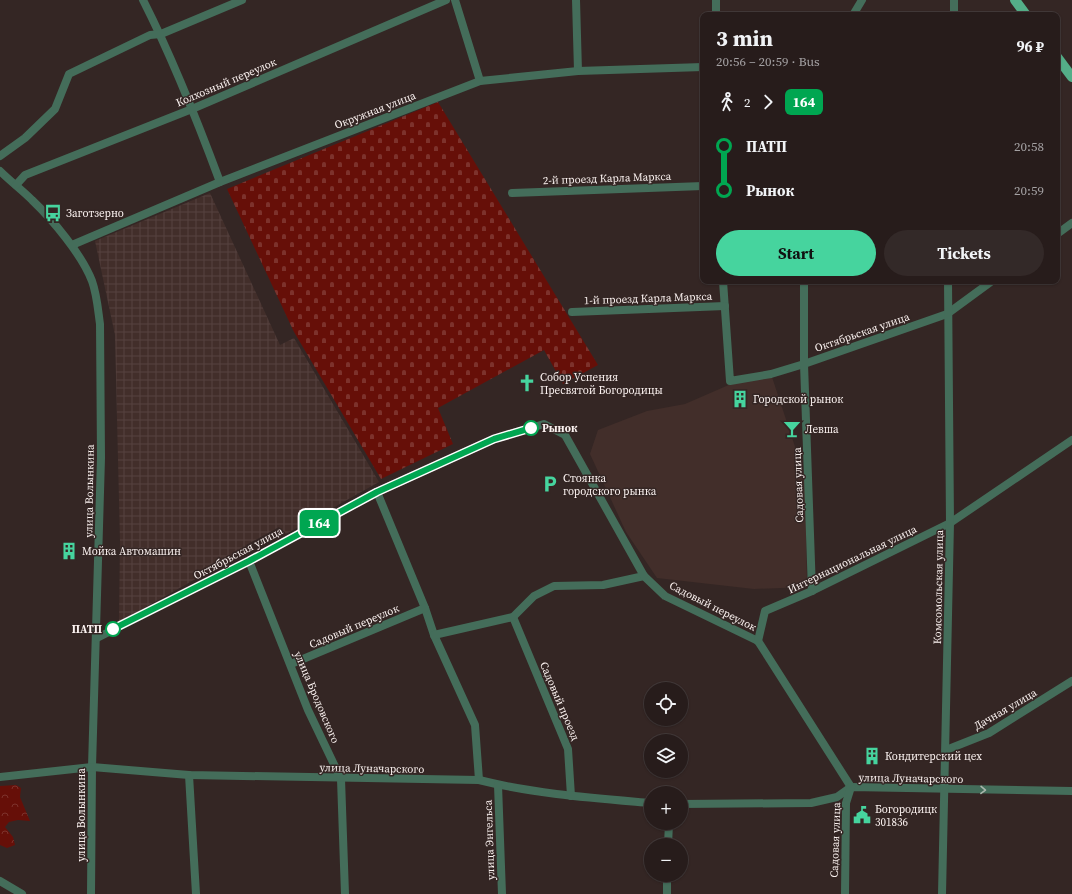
<!DOCTYPE html>
<html lang="en">
<head>
<meta charset="utf-8">
<style>
  body { margin:0; font-family:"Source Serif 4",serif; background:#332928; color:#f1f3f6; height:100vh; display:flex; flex-direction:column; font-size:15px; white-space:nowrap }
  * { box-sizing:border-box; margin:0 }
  p { font-size:13px; color:#a4a1a3 }
  .icon { flex:none; width:22px; height:22px; fill:none; stroke:currentColor; stroke-width:2; stroke-linecap:round; stroke-linejoin:round }
  .map { position:relative; flex:1; overflow:hidden }
  .sheet { position:absolute; left:700px; top:12px; width:360px; height:272px; display:flex; flex-direction:column; background:#271c1b; border-radius:8px; box-shadow:0 1px 3px #0004,0 0 0 1px #433a3a }
  .sheet>* { flex:none }
  .badge { padding:0 8px; border-radius:6px; font-size:14px; line-height:26px }
  .tools { position:absolute; left:644px; top:682px; display:grid; gap:8px }
  .tools a { display:grid; place-items:center; width:44px; height:44px; border-radius:50%; background:#271c1b; box-shadow:0 1px 3px #0004,0 0 0 1px #433a3a; font-size:20px }
  .map>.badge { position:absolute; translate:-50% -50%; box-shadow:0 0 0 2px #fff }
  .legs { display:flex; align-items:center; gap:6px; height:44px; padding:0 16px; font-size:13px }
  .legs p { margin-inline-start:auto }
  .summary { display:flex; align-items:center; justify-content:space-between; height:68px; padding:0 16px }
  h1 { font-size:22px; font-weight:700; line-height:30px }
  .cta { display:flex; gap:8px; margin-top:auto; padding:8px 16px }
  .cta a { flex:1; height:46px; border-radius:24px; background:#46d49e; color:#111; font-size:16px; font-weight:700; line-height:46px; text-align:center }
  .cta a+a { background:#332928; color:#f1f3f6 }
  ul { padding:0 16px; list-style:none }
  li { display:flex; align-items:center; gap:14px; height:44px; font-size:15px }
  li i { display:grid; place-items:center; width:6px; height:100%; margin:0 5px; background:currentColor }
  li i::after { content:''; width:10px; height:10px; margin:-5px; border:3px solid; border-radius:50%; background:#271c1b }
  li p { margin-inline-start:auto }
  li:first-child i { background:linear-gradient(#0000 50%,currentColor 0) }
  li:last-child i { background:linear-gradient(currentColor 50%,#0000 0) }
  .map>svg:first-child { display:block }
  .built { fill:#422e2a }
  .industrial { fill:url(#industrial-grid) }
  .forest { fill:url(#forest-crowns) }
  .cemetery { fill:url(#cemetery-stones) }
  .lines { fill:none; stroke-linecap:round; stroke-linejoin:round }
  .minor { stroke:#446d5a; stroke-width:8 }
  .major { stroke:#54ae88; stroke-width:10 }
  .oneway { stroke:#a9b6ac }
  .line-1-casing { stroke:#fff; stroke-width:9 }
  .line-1 { stroke:#00a651; stroke-width:6 }
  .stop-1-dot { fill:#fff; stroke:#00a651; stroke-width:2 }
  .labels { text-anchor:middle; stroke-width:3; stroke-linejoin:round; paint-order:stroke }
  .street-label { font-size:11px; fill:#fbf2f0; stroke:#342624 }
  .poi-label { font-size:11px; fill:#fbf2f0; stroke:#342624; text-anchor:start }
  .stop-label { font-size:11px; font-weight:bold; fill:#fbf2f0; stroke:#342624; text-anchor:start }
</style>
</head>
<body>
<div class="map">
<svg width="1072" height="894" viewBox="0 0 1072 894">
  <defs>
    <pattern id="industrial-grid" width="8" height="8" patternUnits="userSpaceOnUse"><rect width="8" height="8" fill="#422e2a"/><path d="M0 4h8M4 0v8" fill="none" stroke="#55423f"/></pattern>
    <pattern id="forest-crowns" width="20" height="18" patternUnits="userSpaceOnUse"><rect width="20" height="18" fill="#660f08"/><path d="M2 6a3 3 0 1 1 6 0M12 15a3 3 0 1 1 6 0" fill="none" stroke="#7d322c"/></pattern>
    <pattern id="cemetery-stones" width="16" height="16" patternUnits="userSpaceOnUse"><rect width="16" height="16" fill="#660f08"/><path d="M2 7V4a2 2 0 0 1 4 0v3zM10 15v-3a2 2 0 0 1 4 0v3z" fill="#7d322c"/></pattern>
  </defs>
  <rect width="100%" height="100%" fill="#342624"/>
  <!-- built -->
  <path class="built" d="M772,377L805,477L807,587L754,589L657,578L626,532L590,454L598,430L647,411L685,404L731,384Z"/>
  <!-- industrial -->
  <path class="industrial" d="M210,193L280,345L294,338L379,482L286,534L279,527L246,545L242,553L119,622L120,541L115,335L95,241Z"/>
  <!-- forest -->
  <path class="forest" d="M16,785L21,788L20,797L30,821L18,820L9,822L5,827L13,837L15,845L7,848L0,845V786Z"/>
  <!-- cemetery -->
  <path class="cemetery" d="M438,102L598,365L563,384L544,350L438,408L453,444L381,479L294,332L227,189Z"/>
  <g class="lines">
    <!-- minor -->
    <g class="minor">
      <path d="M143,0C173,59 197,120 220,182"/>
      <path d="M455,0L480,81"/>
      <path d="M576,0L578,71"/>
      <path d="M716,0V15"/>
      <path d="M853,15L862,0"/>
      <path d="M954,15V0"/>
      <path d="M0,156L25,138L55,109L69,74L150,35L161,34L242,0"/>
      <path d="M0,171C10,181 22,190 32,200C53,220 82,255 92,281C97,295 98,310 100,324L101,458L92,767L91,894"/>
      <path d="M16,185L25,175L192,109L446,0"/>
      <path d="M512,193L703,186"/>
      <path d="M1057,234L1072,223"/>
      <path d="M72,245L220,182L480,81L578,71L703,67"/>
      <path d="M723,281L730,381L771,374L804,364L947,314L992,281"/>
      <path d="M804,281V364L812,591"/>
      <path d="M572,312L725,306"/>
      <path d="M377,492L425,608L434,635L475,725L479,780"/>
      <path d="M249,561L308,710L341,779L345,894"/>
      <path d="M513,617L568,749L571,796"/>
      <path d="M434,635L513,617L534,596L554,586L603,585L644,576"/>
      <path d="M97,638L249,561L377,492L494,439L544,424L565,435L644,576L665,596L758,641L851,787"/>
      <path d="M758,641L765,611L812,591L950,523L1072,440"/>
      <path d="M291,664L425,608"/>
      <path d="M946,750L989,733L1072,681"/>
      <path d="M189,775L196,894"/>
      <path d="M0,777L92,767L189,775L479,780C535,794 593,798 651,803"/>
      <path d="M498,785L502,894"/>
      <path d="M681,804L811,803L837,797L851,787L1072,791"/>
      <path d="M668,845L669,823"/>
      <path d="M0,881L22,894"/>
      <path d="M667,894V875"/>
      <path d="M845,894L846,803L851,787"/>
      <path d="M942,894L950,523L948,281"/>
    </g>
    <!-- major -->
    <g class="major">
      <path d="M1015,0L1026,15"/>
      <path d="M1057,57L1072,77"/>
    </g>
  </g>
  <!-- one-way arrows -->
  <defs><path id="oneway-chevron" d="M-2-3.5L2.5 0L-2 3.5" fill="none" stroke-width="1.6" stroke-linecap="round" stroke-linejoin="round"/></defs>
  <use class="oneway" href="#oneway-chevron" transform="translate(983 790) rotate(1)"/>
  <g class="lines">
    <!-- line-1 casing -->
    <g class="line-1-casing">
      <path id="line-1" d="M113,629L249,561L377,492L494,439L531,428"/>
    </g>
    <!-- line-1 -->
    <use href="#line-1" class="line-1"/>
  </g>
  <!-- icons -->
  <defs>
    <g id="bus-bare" transform="scale(1.38)"><path d="M-5-6H5V4H4V6H2V4H-2V6H-4V4H-5ZM-3.5-4V0h7V-4ZM-3.5 1.2v1.5H-2V1.2ZM2 1.2v1.5H3.5V1.2Z" fill="#46d49e" stroke="#342624" stroke-width="2.5" paint-order="stroke"/></g>
    <g id="church-bare" transform="scale(1.38)"><path d="M-1.2-6h2.4v3.5h3.3v2.4h-3.3V6h-2.4V-.1h-3.3v-2.4h3.3Z" fill="#46d49e" stroke="#342624" stroke-width="2.5" paint-order="stroke"/></g>
    <g id="building-bare" transform="scale(1.38)"><path d="M-4-6H4V6H1V3H-1V6H-4ZM-2.5-4.3h1.7v1.8h-1.7ZM.8-4.3h1.7v1.8H.8ZM-2.5-1h1.7V.8h-1.7ZM.8-1h1.7V.8H.8Z" fill="#46d49e" stroke="#342624" stroke-width="2.5" paint-order="stroke"/></g>
    <g id="bar-bare" transform="scale(1.38)"><path d="M-6-5H6L.8 .8V4.5H3.5V6h-7V4.5H-.8V.8Z" fill="#46d49e" stroke="#342624" stroke-width="2.5" paint-order="stroke"/></g>
    <g id="parking-bare" transform="scale(1.38)"><path d="M-3.5-5.5H1a3.5 3.5 0 0 1 0 7H-1V5.5H-3.5ZM-1-3.4V-.6H.8a1.4 1.4 0 0 0 0-2.8Z" fill="#46d49e" stroke="#342624" stroke-width="2.5" paint-order="stroke"/></g>
    <g id="civic-bare" transform="scale(1.38)"><path d="M-.6-6.5H3V-4.5H.6V-3L4-1V1h2V6H-6V1h2V-1L-.6-3ZM-1.2 2.5V6h2.4V2.5Z" fill="#46d49e" stroke="#342624" stroke-width="2.5" paint-order="stroke"/></g>
  </defs>
  <g fill-rule="evenodd">
    <use href="#bus-bare" x="53" y="213"/>
    <use href="#church-bare" x="527" y="383"/>
    <use href="#building-bare" x="740" y="399"/>
    <use href="#bar-bare" x="792" y="429"/>
    <use href="#parking-bare" x="550" y="484"/>
    <use href="#building-bare" x="69" y="551"/>
    <use href="#building-bare" x="872" y="756"/>
    <use href="#civic-bare" x="862" y="815"/>
  </g>
  <!-- markers -->
  <g class="stop-1-dot">
    <circle cx="531" cy="428" r="7"/>
    <circle cx="113" cy="629" r="7"/>
  </g>
  <g class="labels">
    <!-- street labels -->
    <g class="street-label">
      <text transform="translate(226 82) rotate(-23)" y="4">Колхозный переулок</text>
      <text transform="translate(375 110) rotate(-21)" y="4">Окружная улица</text>
      <text transform="translate(607 178) rotate(-2)" y="4">2-й проезд Карла Маркса</text>
      <text transform="translate(648 298) rotate(-2)" y="4">1-й проезд Карла Маркса</text>
      <text transform="translate(862 332) rotate(-19)" y="4">Октябрьская улица</text>
      <text transform="translate(798 485) rotate(-92)" y="4">Садовая улица</text>
      <text transform="translate(89 491) rotate(-89)" y="4">улица Волынкина</text>
      <text transform="translate(238 553) rotate(-28)" y="4">Октябрьская улица</text>
      <text transform="translate(852 559) rotate(-26)" y="4">Интернациональная улица</text>
      <text transform="translate(938 587) rotate(-89)" y="4">Комсомольская улица</text>
      <text transform="translate(713 606) rotate(27)" y="4">Садовый переулок</text>
      <text transform="translate(354 626) rotate(-23)" y="4">Садовый переулок</text>
      <text transform="translate(317 697) rotate(67)" y="4">улица Бродовского</text>
      <text transform="translate(560 701) rotate(67)" y="4">Садовый проезд</text>
      <text transform="translate(1005 709) rotate(-30)" y="4">Дачная улица</text>
      <text transform="translate(372 768) rotate(1)" y="4">улица Луначарского</text>
      <text transform="translate(911 778) rotate(1)" y="4">улица Луначарского</text>
      <text transform="translate(81 815) rotate(-90)" y="4">улица Волынкина</text>
      <text transform="translate(489 840) rotate(-92)" y="4">улица Энгельса</text>
      <text transform="translate(835 840) rotate(-88)" y="4">Садовая улица</text>
    </g>
    <!-- poi labels -->
    <g class="poi-label">
      <text x="66" y="217">Заготзерно</text>
      <text x="540" y="381">Собор Успения<tspan x="540" dy="13">Пресвятой Богородицы</tspan></text>
      <text x="753" y="403">Городской рынок</text>
      <text x="805" y="433">Левша</text>
      <text x="563" y="482">Cтоянка<tspan x="563" dy="13">городского рынка</tspan></text>
      <text x="82" y="555">Мойка Автомашин</text>
      <text x="885" y="760">Кондитерский цех</text>
      <text x="875" y="813">Богородицк<tspan x="875" dy="13">301836</tspan></text>
    </g>
    <!-- stop labels -->
    <g class="stop-label">
      <text x="542" y="432">Рынок</text>
      <text x="102" y="633" text-anchor="end">ПАТП</text>
    </g>
  </g>
</svg>
<div class="tools">
<a><svg class="icon" aria-label="locate" viewBox="0 0 24 24"><circle cx="12" cy="12" r="6"/><path d="M12 2v4M12 18v4M2 12h4M18 12h4"/></svg></a>
<a><svg class="icon" aria-label="layers" viewBox="0 0 24 24"><path d="M12 4l9 5-9 5-9-5zM3 14l9 5 9-5"/></svg></a>
<a>+</a>
<a>−</a>
</div>
<b class="badge" style="left:319px;top:523px;background:#00a651;color:#fff">164</b>
<section class="sheet">
<div class="summary"><div><h1>3 min</h1><p>20:56 – 20:59 · Bus</p></div><b>96 ₽</b></div>
<div class="legs"><svg class="icon" aria-label="walk" viewBox="0 0 24 24"><circle cx="13" cy="4" r="2"/><path d="M13 8l-2 6 4 7M11 14l-3 7M7 12l3-4h3l4 4"/></svg>2<svg class="icon" aria-label="forward" viewBox="0 0 24 24"><path d="M9 5l7 7-7 7"/></svg><b class="badge" style="background:#00a651;color:#fff">164</b></div>
<ul>
<li><i style="color:#00a651"></i><b>ПАТП</b><p>20:58</p></li>
<li><i style="color:#00a651"></i><b>Рынок</b><p>20:59</p></li>
</ul>
<div class="cta"><a>Start</a><a>Tickets</a></div>
</section>
</div>
</body>
</html>
